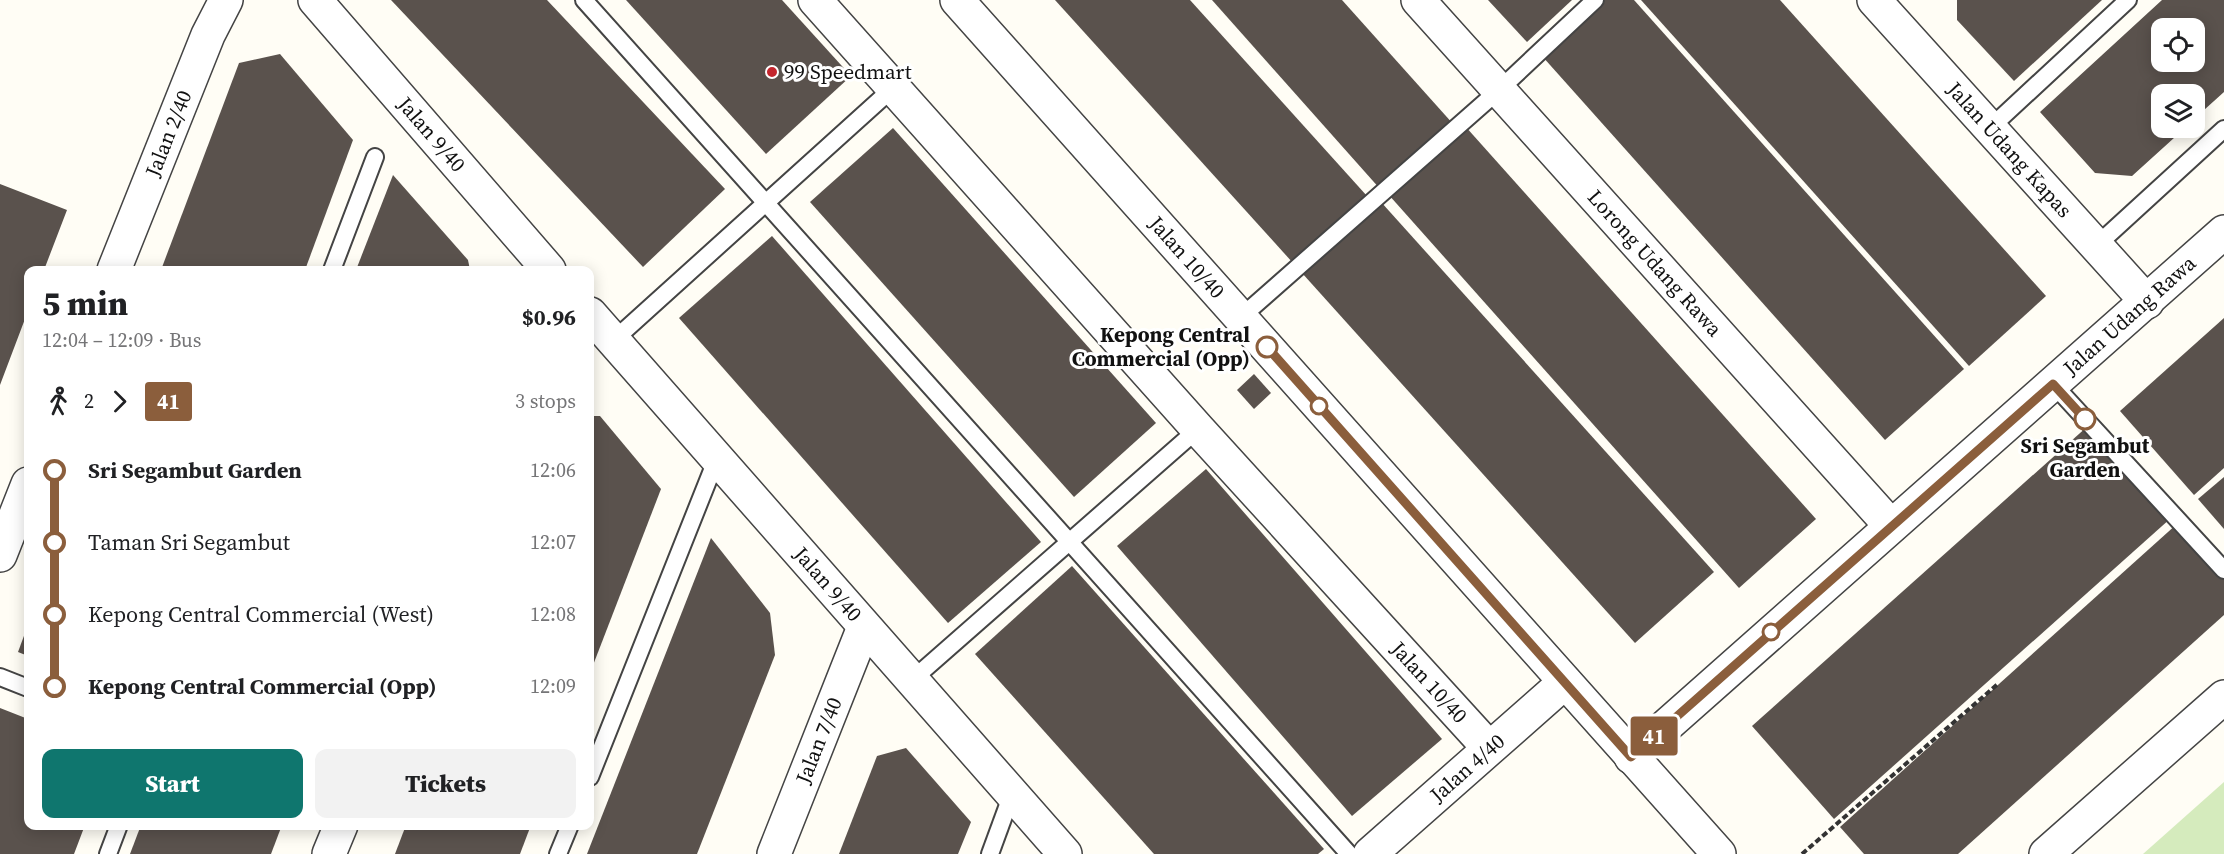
<!DOCTYPE html>
<html lang="en">
<head>
<meta charset="utf-8">
<style>
  body { margin:0; font-family:"Source Serif 4",serif; background:#f2f2f2; color:#202124; height:100vh; display:flex; flex-direction:column; font-size:22px; white-space:nowrap }
  * { box-sizing:border-box; margin:0 }
  p { font-size:20px; color:#757577 }
  .icon { flex:none; width:33px; height:33px; fill:none; stroke:currentColor; stroke-width:2; stroke-linecap:round; stroke-linejoin:round }
  .map { position:relative; flex:1; overflow:hidden }
  .details { position:absolute; left:24px; top:266px; width:570px; height:564px; display:flex; flex-direction:column; background:#fff; border-radius:12px; box-shadow:0 3px 15px #0003 }
  .details>* { flex:none }
  .badge { padding:0 12px; border-radius:4px; font-size:21px; line-height:39px }
  .controls { position:absolute; left:2151px; top:18px; display:grid; gap:12px }
  .controls a { display:grid; place-items:center; width:54px; height:54px; border-radius:12px; background:#fff; box-shadow:0 3px 15px #0003; font-size:30px }
  .map>.badge { position:absolute; translate:-50% -50%; box-shadow:0 0 0 3px #fff }
  .legs { display:flex; align-items:center; gap:9px; height:66px; padding:0 18px; font-size:20px }
  .legs p { margin-inline-start:auto }
  .summary { display:flex; align-items:center; justify-content:space-between; height:102px; padding:0 18px }
  h1 { font-size:33px; font-weight:800; line-height:45px }
  .primary-button { display:flex; gap:12px; margin-top:auto; padding:12px 18px }
  .primary-button a { flex:1; height:69px; border-radius:12px; background:#0f766e; color:#fff; font-size:24px; font-weight:800; line-height:69px; text-align:center }
  .primary-button a+a { background:#f2f2f2; color:#202124 }
  ul { padding:0 18px; list-style:none }
  li { display:flex; align-items:center; gap:21px; height:72px; font-size:22px }
  li i { display:grid; place-items:center; width:9px; height:100%; margin:0 8px; background:currentColor }
  li i::after { content:''; width:15px; height:15px; margin:-8px; border:4px solid; border-radius:50%; background:#fff }
  li p { margin-inline-start:auto }
  li:first-child i { background:linear-gradient(#0000 50%,currentColor 0) }
  li:last-child i { background:linear-gradient(currentColor 50%,#0000 0) }
  .map>svg:first-child { display:block }
  .green { fill:#d5ebbd }
  .building { fill:#5a524d; fill-rule:evenodd }
  .lines { fill:none; stroke-linecap:round; stroke-linejoin:round }
  .service-casing { stroke:#444; stroke-width:20 }
  .minor-casing { stroke:#444; stroke-width:36 }
  .path { stroke:#333; stroke-width:4; stroke-dasharray:6 3; stroke-linecap:butt }
  .service { stroke:#fff; stroke-width:16 }
  .minor { stroke:#fff; stroke-width:33 }
  .line-1-casing { stroke:#fff; stroke-width:14 }
  .line-1 { stroke:#8b5e3c; stroke-width:9 }
  .poi-dot { fill:#c4262e; stroke:#fff; stroke-width:2 }
  .stop-1-dot { fill:#fff; stroke:#8b5e3c; stroke-width:3 }
  .labels { text-anchor:middle; stroke-width:6; stroke-linejoin:round; paint-order:stroke }
  .poi-label { font-size:21px; fill:#111; stroke:#fff; text-anchor:start }
  .street-label { font-size:21px; fill:#111; stroke:#fff }
  .stop-label { font-size:21px; font-weight:bold; fill:#111; stroke:#fff; text-anchor:end }
</style>
</head>
<body>
<div class="map">
<svg width="2224" height="854" viewBox="0 0 2224 854">
  <rect width="100%" height="100%" fill="#fffdf5"/>
  <!-- green -->
  <path class="green" d="M2224,782V854H2143Z"/>
  <!-- building -->
  <g class="building">
    <path d="M391,0H547L725,189L643,267Z"/>
    <path d="M626,0H782L851,76L766,154Z"/>
    <path d="M1055,0H1190L1367,196L1293,263Z"/>
    <path d="M1212,0H1342L1454,125L1381,190Z"/>
    <path d="M1488,0H1572L1527,42Z"/>
    <path d="M1605,0H1634L1964,369L1885,440L1542,56Z"/>
    <path d="M1641,0H1780L2046,296L1969,366Z"/>
    <path d="M1957,0H2102L2014,81L1957,20Z"/>
    <path d="M2162,0H2224V92L2194,119V94H2162V128H2185L2132,176L2095,173L2040,112ZM2162,28H2194V62H2162Z"/>
    <path d="M280,54L353,140L305,270H161L239,63Z"/>
    <path d="M1465,126L1816,519L1739,588L1388,194Z"/>
    <path d="M893,128L1156,423L1074,497L810,202Z"/>
    <path d="M393,175L468,260L470,270H356Z"/>
    <path d="M0,184L67,210L44,270H28V311L0,385Z"/>
    <path d="M1381,202L1714,572L1635,643L1302,273Z"/>
    <path d="M772,236L1041,542L948,623L679,318Z"/>
    <path d="M2224,318V468L2194,495L2120,411Z"/>
    <path d="M1254,374L1271,393L1254,409L1237,390Z"/>
    <path d="M590,416H600L661,489L590,673Z"/>
    <path d="M2089,425L2171,518L1834,819L1752,726Z"/>
    <path d="M1206,469L1442,739L1352,816L1117,546Z"/>
    <path d="M2224,477V529L2198,499Z"/>
    <path d="M2178,523L2224,574V615L1958,854H1864L1840,827Z"/>
    <path d="M711,538L770,613L775,655L697,854H587Z"/>
    <path d="M1072,566L1324,849L1318,854H1154L975,654Z"/>
    <path d="M28,625V656L18,652Z"/>
    <path d="M0,708L28,719V825H85L74,854H0Z"/>
    <path d="M906,748L971,822L958,854H839L877,756Z"/>
    <path d="M141,825H282L271,854H130Z"/>
    <path d="M406,825H531L520,854H395Z"/>
  </g>
  <g class="lines">
    <!-- service casing -->
    <g class="service-casing">
      <g id="service">
        <path d="M584,0L1349,854"/>
        <path d="M1990,128L2128,0"/>
        <path d="M2096,246L2224,129"/>
        <path d="M332,270L375,157"/>
        <path d="M1240,318L1499,90L1595,0"/>
        <path d="M614,340L893,88"/>
        <path d="M2053,384L2224,570"/>
        <path d="M0,677L28,688"/>
        <path d="M912,680L1198,429"/>
        <path d="M590,777L717,458"/>
        <path d="M108,854L119,825"/>
        <path d="M558,854L570,825"/>
        <path d="M990,854L1012,794"/>
      </g>
    </g>
    <!-- minor casing -->
    <g class="minor-casing">
      <g id="minor">
        <path id="s1" d="M315,0L549,270"/>
        <path id="s2" d="M815,0L1198,429L1489,748"/>
        <path id="s3" d="M957,0L1719,854"/>
        <path id="s4" d="M1418,0L1891,526"/>
        <path id="s5" d="M1874,0L2147,302"/>
        <path id="s6" d="M114,270L208,35L226,0"/>
        <path id="s7" d="M590,314L1065,854"/>
        <path d="M0,555L28,484"/>
        <path id="s8" d="M1631,757L2224,232"/>
        <path d="M329,854L341,825"/>
        <path id="s9" d="M774,854L864,627"/>
        <path id="s10" d="M1370,854L1565,682"/>
        <path d="M2046,854L2224,697"/>
      </g>
    </g>
    <!-- path -->
    <path class="path" d="M1802,854L1999,683"/>
    <!-- service -->
    <use href="#service" class="service"/>
    <!-- minor -->
    <use href="#minor" class="minor"/>
  </g>
  <g class="lines">
    <!-- line-1 casing -->
    <g class="line-1-casing">
      <path id="line-1" d="M1267,347L1631,757L2053,384L2085,419"/>
    </g>
    <!-- line-1 -->
    <use href="#line-1" class="line-1"/>
  </g>
  <!-- markers -->
  <circle class="poi-dot" cx="772" cy="72" r="6"/>
  <g class="stop-1-dot">
    <circle cx="1267" cy="347" r="10"/>
    <circle cx="1319" cy="406" r="8"/>
    <circle cx="2085" cy="419" r="10"/>
    <circle cx="1771" cy="632" r="8"/>
  </g>
  <g class="labels">
    <!-- poi labels -->
    <g class="poi-label">
      <text x="784" y="79">99 Speedmart</text>
    </g>
    <!-- street labels -->
    <g class="street-label">
      <text dy="7" stroke="none"><textPath href="#s6" startOffset="147">Jalan 2/40</textPath></text>
      <text dy="7" stroke="none"><textPath href="#s1" startOffset="178">Jalan 9/40</textPath></text>
      <text dy="7" stroke="none"><textPath href="#s5" startOffset="202">Jalan Udang Kapas</textPath></text>
      <text dy="7" stroke="none"><textPath href="#s3" startOffset="345">Jalan 10/40</textPath></text>
      <text dy="7" stroke="none"><textPath href="#s4" startOffset="354">Lorong Udang Rawa</textPath></text>
      <text dy="7" stroke="none"><textPath href="#s8" startOffset="666">Jalan Udang Rawa</textPath></text>
      <text dy="7" stroke="none"><textPath href="#s7" startOffset="360">Jalan 9/40</textPath></text>
      <text dy="7" stroke="none"><textPath href="#s2" startOffset="918">Jalan 10/40</textPath></text>
      <text dy="7" stroke="none"><textPath href="#s9" startOffset="122">Jalan 7/40</textPath></text>
      <text dy="7" stroke="none"><textPath href="#s10" startOffset="130">Jalan 4/40</textPath></text>
    </g>
    <!-- stop labels -->
    <g class="stop-label">
      <text x="1250" y="342">Kepong Central<tspan x="1250" dy="24">Commercial (Opp)</tspan></text>
      <text x="2085" y="453" text-anchor="middle">Sri Segambut<tspan x="2085" dy="24">Garden</tspan></text>
    </g>
  </g>
</svg>
<div class="controls">
<a><svg class="icon" aria-label="locate" viewBox="0 0 24 24"><circle cx="12" cy="12" r="6"/><path d="M12 2v4M12 18v4M2 12h4M18 12h4"/></svg></a>
<a><svg class="icon" aria-label="layers" viewBox="0 0 24 24"><path d="M12 4l9 5-9 5-9-5zM3 14l9 5 9-5"/></svg></a>
</div>
<b class="badge" style="left:1654px;top:736px;background:#8b5e3c;color:#fff">41</b>
<section class="details">
<div class="summary"><div><h1>5 min</h1><p>12:04 – 12:09 · Bus</p></div><b>$0.96</b></div>
<div class="legs"><svg class="icon" aria-label="walk" viewBox="0 0 24 24"><circle cx="13" cy="4" r="2"/><path d="M13 8l-2 6 4 7M11 14l-3 7M7 12l3-4h3l4 4"/></svg>2<svg class="icon" aria-label="forward" viewBox="0 0 24 24"><path d="M9 5l7 7-7 7"/></svg><b class="badge" style="background:#8b5e3c;color:#fff">41</b><p>3 stops</p></div>
<ul>
<li><i style="color:#8b5e3c"></i><b>Sri Segambut Garden</b><p>12:06</p></li>
<li><i style="color:#8b5e3c"></i><span>Taman Sri Segambut</span><p>12:07</p></li>
<li><i style="color:#8b5e3c"></i><span>Kepong Central Commercial (West)</span><p>12:08</p></li>
<li><i style="color:#8b5e3c"></i><b>Kepong Central Commercial (Opp)</b><p>12:09</p></li>
</ul>
<div class="primary-button"><a>Start</a><a>Tickets</a></div>
</section>
</div>
</body>
</html>
